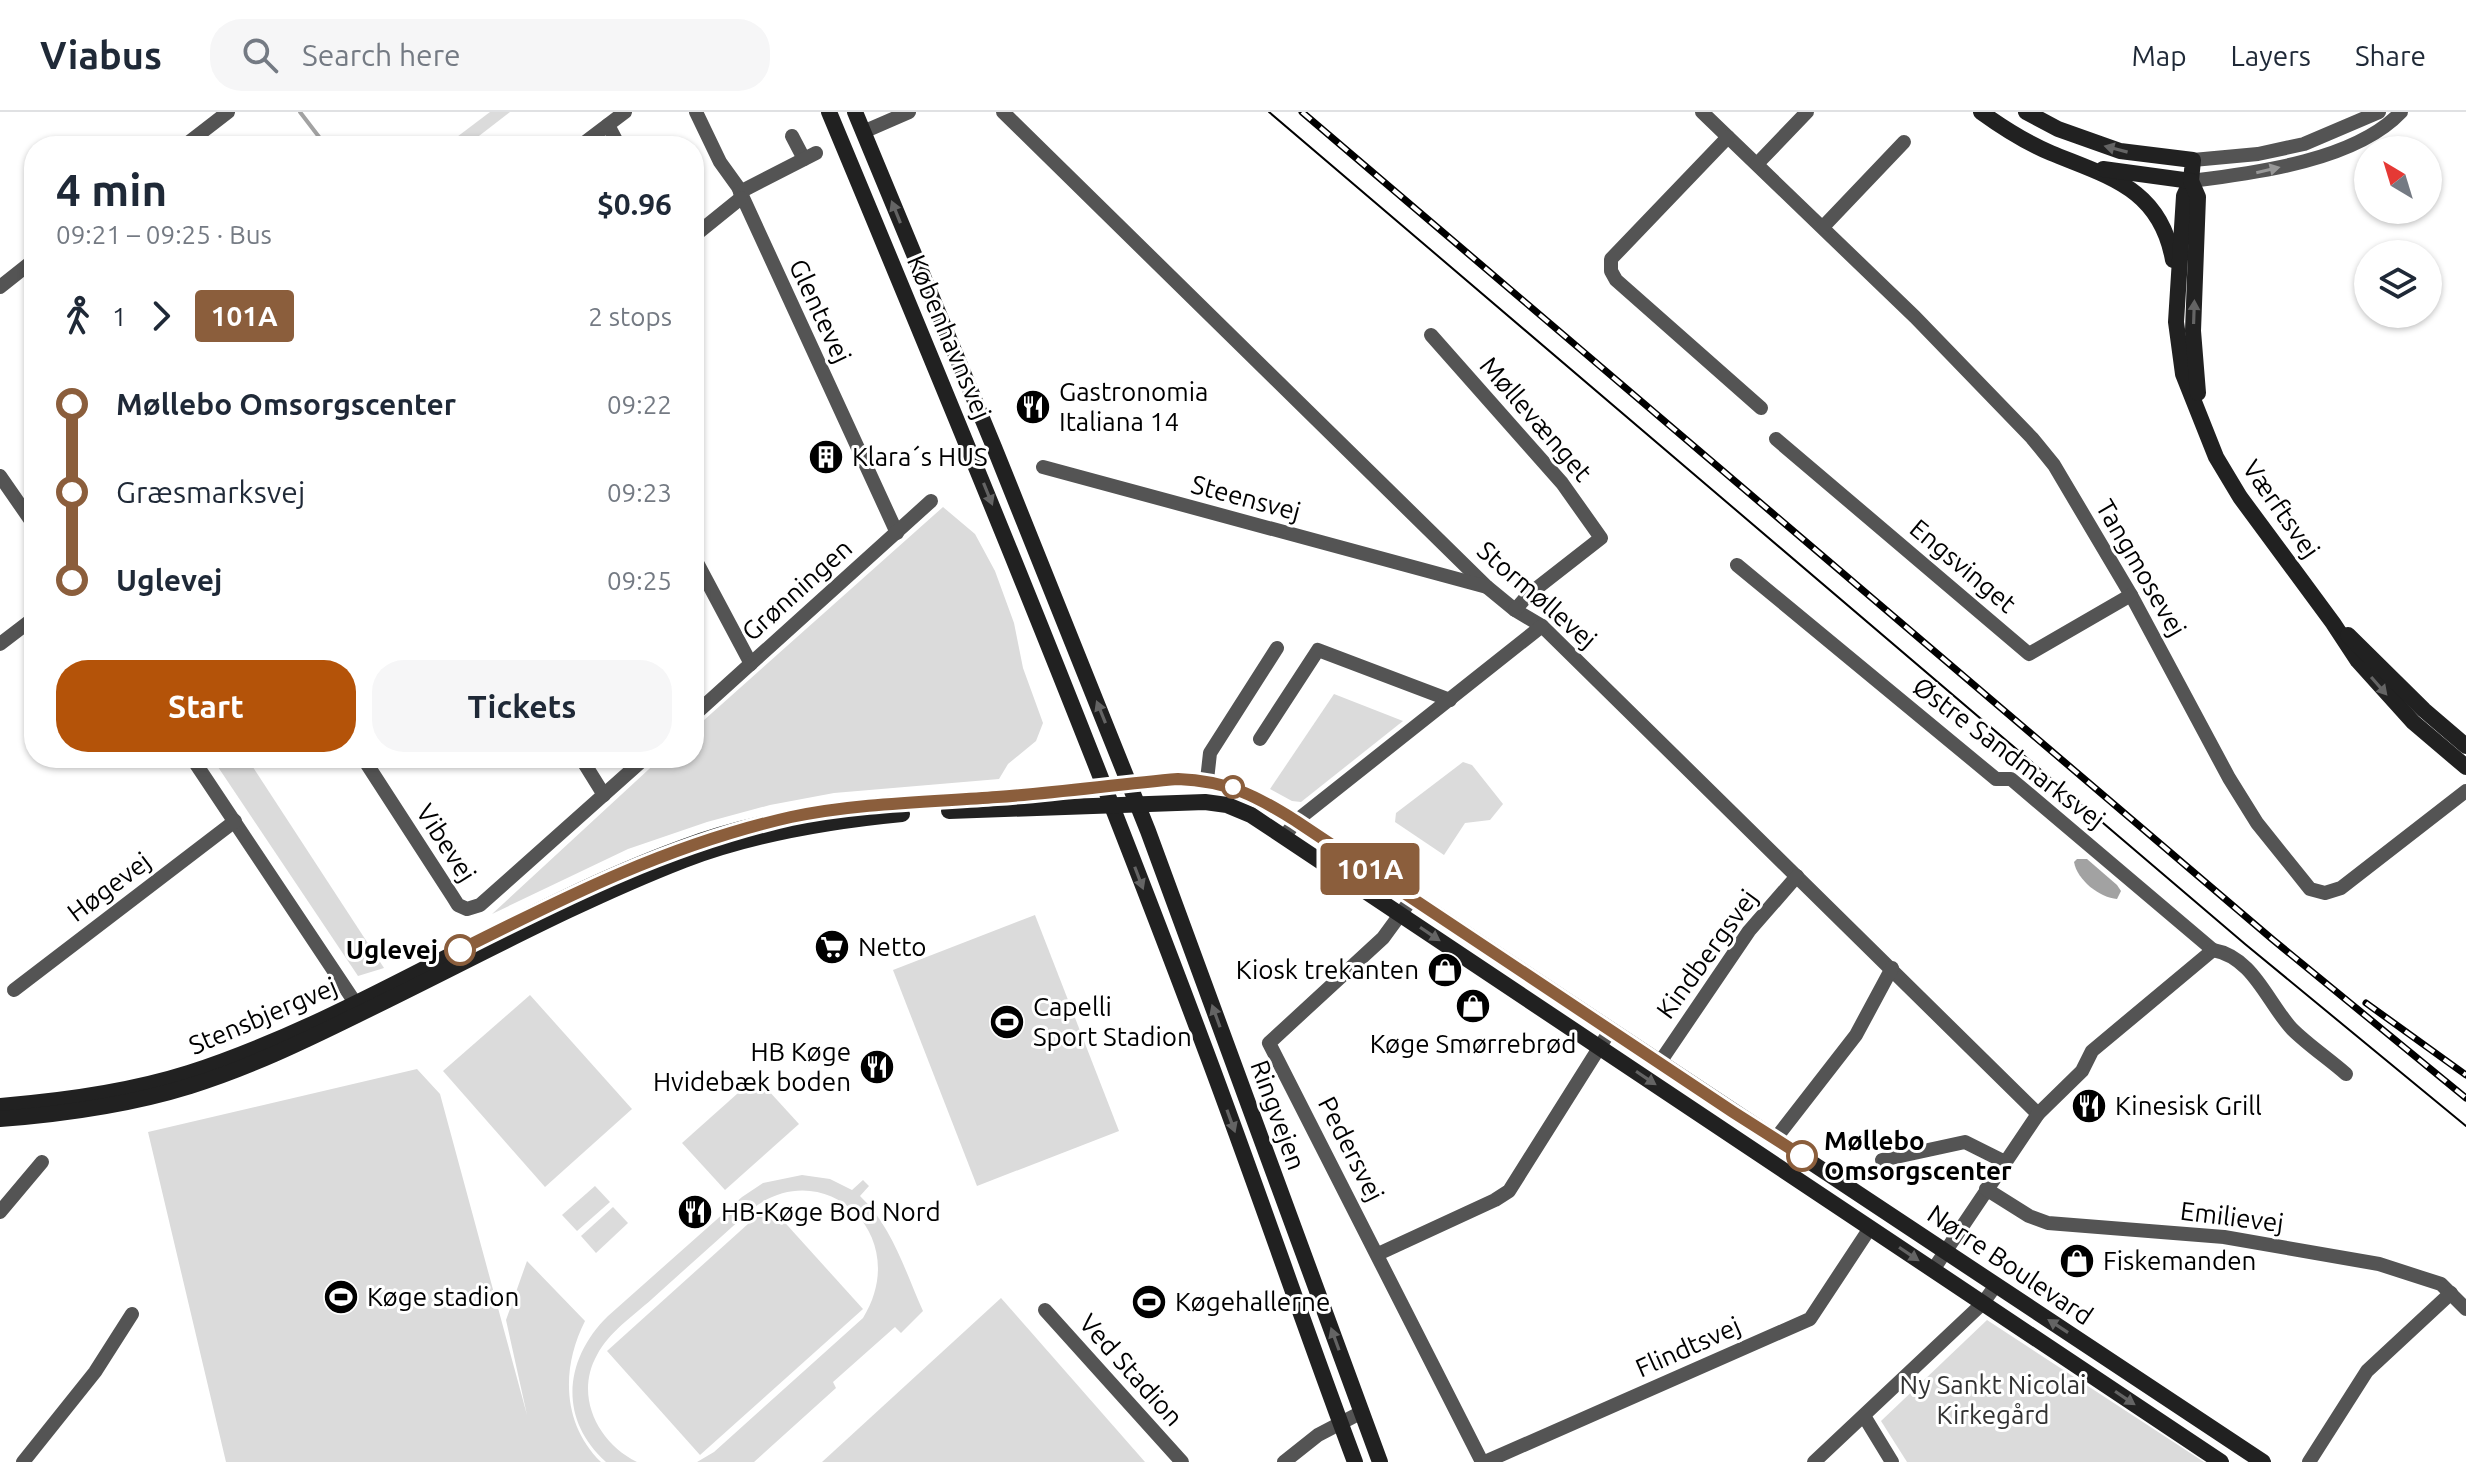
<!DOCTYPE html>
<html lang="en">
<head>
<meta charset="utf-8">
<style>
  body { margin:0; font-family:Ubuntu,sans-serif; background:#f6f6f7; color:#1f2937; height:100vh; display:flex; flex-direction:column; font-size:30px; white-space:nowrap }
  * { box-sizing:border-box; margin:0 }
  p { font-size:26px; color:#747a83 }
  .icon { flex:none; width:44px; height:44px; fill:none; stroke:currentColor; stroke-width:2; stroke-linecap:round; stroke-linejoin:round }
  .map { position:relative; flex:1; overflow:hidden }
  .side { position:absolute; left:24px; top:24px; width:680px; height:632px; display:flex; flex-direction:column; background:#fff; border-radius:32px; box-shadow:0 2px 6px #0004 }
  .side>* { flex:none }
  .badge { padding:0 16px; border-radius:6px; font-size:28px; line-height:52px }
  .needle { width:52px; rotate:322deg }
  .tools { position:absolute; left:2354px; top:24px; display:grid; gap:16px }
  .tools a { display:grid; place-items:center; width:88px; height:88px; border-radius:50%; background:#fff; box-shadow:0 2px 6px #0004; font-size:40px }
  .map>.badge { position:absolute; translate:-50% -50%; box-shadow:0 0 0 4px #fff }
  .legs { display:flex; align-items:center; gap:12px; height:88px; padding:0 32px; font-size:26px }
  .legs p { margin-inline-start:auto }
  .summary { display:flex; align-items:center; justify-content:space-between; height:136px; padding:0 32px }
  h1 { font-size:44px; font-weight:600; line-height:60px }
  .button { display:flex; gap:16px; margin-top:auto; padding:16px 32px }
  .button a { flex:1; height:92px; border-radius:32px; background:#b45309; color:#fff; font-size:32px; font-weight:600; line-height:92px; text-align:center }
  .button a+a { background:#f6f6f7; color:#1f2937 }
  ul { padding:0 32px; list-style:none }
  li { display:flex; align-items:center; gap:28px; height:88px; font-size:30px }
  li i { display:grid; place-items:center; width:12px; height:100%; margin:0 10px; background:currentColor }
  li i::after { content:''; width:20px; height:20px; margin:-10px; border:6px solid; border-radius:50%; background:#fff }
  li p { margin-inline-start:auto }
  li:first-child i { background:linear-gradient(#0000 50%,currentColor 0) }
  li:last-child i { background:linear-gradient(currentColor 50%,#0000 0) }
  header { display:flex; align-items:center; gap:48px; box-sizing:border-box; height:112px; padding:0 40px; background:#fff; border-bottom:2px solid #e0e1e3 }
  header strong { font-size:38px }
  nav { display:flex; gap:44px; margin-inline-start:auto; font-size:28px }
  .search { width:560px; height:72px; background:#f6f6f7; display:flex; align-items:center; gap:20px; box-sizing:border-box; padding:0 28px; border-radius:32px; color:#747a83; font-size:30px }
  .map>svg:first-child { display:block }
  .green { fill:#dbdbdb }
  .water { fill:#a2a2a2 }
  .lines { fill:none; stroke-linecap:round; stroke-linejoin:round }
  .stream { stroke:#a2a2a2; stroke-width:4 }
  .street { stroke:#545454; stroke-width:14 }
  .secondary { stroke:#212121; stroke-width:16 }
  .tram { stroke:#000; stroke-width:2 }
  .rail-casing { stroke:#000; stroke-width:7 }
  .rail { stroke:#fff; stroke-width:4; stroke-dasharray:12; stroke-linecap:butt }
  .oneway { fill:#646464 }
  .oneway2 { fill:#989898 }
  .line-1-casing { stroke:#fff; stroke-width:18 }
  .line-1 { stroke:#8b5e3c; stroke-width:12 }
  .stop-1-dot { fill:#fff; stroke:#8b5e3c; stroke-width:4 }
  .labels { text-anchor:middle; stroke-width:6; stroke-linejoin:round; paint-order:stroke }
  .street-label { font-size:26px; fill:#000; stroke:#fff }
  .poi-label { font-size:26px; fill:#000; stroke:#fff; text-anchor:start }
  .stop-label { font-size:26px; font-weight:bold; fill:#000; stroke:#fff; text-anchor:end }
  .park-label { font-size:26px; fill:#323232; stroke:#fff }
</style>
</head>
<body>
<header>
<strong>Viabus</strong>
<div class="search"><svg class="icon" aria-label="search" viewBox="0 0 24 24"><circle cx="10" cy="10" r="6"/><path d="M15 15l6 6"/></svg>Search here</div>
<nav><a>Map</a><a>Layers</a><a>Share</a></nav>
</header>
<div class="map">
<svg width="2466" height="1350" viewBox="0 0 2466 1350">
  <rect width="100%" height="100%" fill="#fff"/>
  <!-- green -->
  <g class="green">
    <path d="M490,0H510L466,34H445Z"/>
    <path d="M943,395L975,422L995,459L1014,511L1023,556L1043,611L1036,629L1008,652L999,667L834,681L770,693L707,710L628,737L492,802L661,646H694V617Z"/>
    <path d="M1334,582L1403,609L1301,690L1292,689L1270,677Z"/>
    <path d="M212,646H247L384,856L358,864Z"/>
    <path d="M1463,650L1472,653L1503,692L1490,708L1465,711L1444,743L1395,710L1396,701Z"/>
    <path d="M1035,803L1119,1019L977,1074L893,858Z"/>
    <path d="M530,883L632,997L545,1075L443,959Z"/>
    <path d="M417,957L440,982L527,1303L506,1208L527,1149L585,1209C561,1256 562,1312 601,1350H226L148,1020Z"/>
    <path d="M756,965L799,1012L725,1078L682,1031Z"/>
    <path d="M802,1063L830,1067L852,1078L863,1068L869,1074L860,1084C892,1114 905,1159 923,1199L901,1221L895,1215L833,1270L836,1276L754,1350H697L714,1340L863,1206C914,1123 824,1041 752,1097C719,1127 685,1157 652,1187C633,1204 609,1220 597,1243C574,1284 598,1331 637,1350H606C558,1307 564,1247 608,1204L742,1085L763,1071Z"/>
    <path d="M595,1074L610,1090L577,1119L562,1103Z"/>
    <path d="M769,1093L863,1197L700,1343L607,1239Z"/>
    <path d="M613,1095L628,1111L596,1141L581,1124Z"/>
    <path d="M1001,1186L1145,1350H822Z"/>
    <path d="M1987,1208L2204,1350H1907L1881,1309Z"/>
  </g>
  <!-- water -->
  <path class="water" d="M2077,747H2087L2117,773L2121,779L2117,787C2100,786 2077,768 2074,750Z"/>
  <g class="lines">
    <!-- stream -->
    <path class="stream" d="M300,0L326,34"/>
    <!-- street -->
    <g class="street">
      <path d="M696,0L720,50L738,75L897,421"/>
      <path d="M1003,0L1487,475L1515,498L1542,514L2038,1002"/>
      <path d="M1702,0L1915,205L2032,326L2054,353L2131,483L2229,666L2257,711L2310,777L2325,781L2341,776L2466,679"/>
      <path d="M608,13L619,34"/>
      <path d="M863,20L909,0"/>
      <path d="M792,24L804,47"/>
      <path d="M1728,25L1611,147V159L1616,168L1761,296"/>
      <path d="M184,34L228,0"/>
      <path d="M580,34L625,0"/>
      <path d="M2193,48L2258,42L2304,32L2379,0"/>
      <path d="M1757,52L1807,0"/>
      <path d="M2191,69C2254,61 2355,49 2401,0"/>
      <path d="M740,80L816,41"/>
      <path d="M1823,115L1904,30"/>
      <path d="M694,124L741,86"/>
      <path d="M0,175L34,148"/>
      <path d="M1431,223L1562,371L1601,426L1528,483L1515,498"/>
      <path d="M1776,327L2029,542L2131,483"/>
      <path d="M1043,355L1487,475"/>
      <path d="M0,364L34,413"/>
      <path d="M694,445L751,552"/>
      <path d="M1737,453L1996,667H2011L2213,838L2092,939L2082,959L2038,1002L1933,1158"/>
      <path d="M0,532L34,506"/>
      <path d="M694,603L931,389"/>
      <path d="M1260,627L1318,538L1450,588"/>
      <path d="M192,646L360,898"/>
      <path d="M363,646L453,785L458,793L467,797L480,793L645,646"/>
      <path d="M581,646L604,683"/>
      <path d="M1207,668L1210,641L1277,536"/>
      <path d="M1284,725L1296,709L1542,514"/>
      <path d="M1413,785L1383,826L1269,931L1482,1350"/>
      <path d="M2213,838C2253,845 2267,890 2292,917C2308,933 2329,947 2346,962"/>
      <path d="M14,878L235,709"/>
      <path d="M1660,950L1749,819L1797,764"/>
      <path d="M1776,1026L1856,923L1892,856"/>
      <path d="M1882,1048L1965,1030L2005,1050"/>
      <path d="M1986,1077L2029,1104L2048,1111L2224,1125L2379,1152L2441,1172L2466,1197"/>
      <path d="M0,1100L42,1050"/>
      <path d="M1378,1142L1495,1088L1509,1079L1611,917"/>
      <path d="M1045,1198L1182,1350"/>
      <path d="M1864,1304L1892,1350"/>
      <path d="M23,1350L95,1260L132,1202"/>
      <path d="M1284,1350L1318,1323L1362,1300"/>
      <path d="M1485,1350L1810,1207L1870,1116"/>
      <path d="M1814,1350L1983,1191L1996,1173"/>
      <path d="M2309,1350L2367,1259L2451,1181"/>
    </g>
    <!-- secondary -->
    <g class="secondary">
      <path d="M829,0C957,307 1084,614 1201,926C1254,1066 1302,1209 1355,1350"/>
      <path d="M855,0L994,335L1148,719L1380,1350"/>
      <path d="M1981,0C2003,16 2025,30 2051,41C2109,65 2160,76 2173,148"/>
      <path d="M2026,0L2058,17L2120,39L2193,48L2191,69L2184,84L2176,210L2183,262L2216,345L2240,385L2333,511L2358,549L2413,610L2466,655"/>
      <path d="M2103,57L2191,69"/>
      <path d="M2191,69L2198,85L2193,219L2198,281"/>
      <path d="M2348,523L2424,598L2466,634"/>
      <path d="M949,699L1205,690L1227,693L1251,703L2221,1350"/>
      <path d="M0,994C63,989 129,980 189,961C361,905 512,798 681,736C739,714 813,699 875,693C918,689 962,689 1005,685C1063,680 1121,673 1178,667C1227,669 1255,683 1296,709L2263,1350"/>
      <path d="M0,1007C64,1002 129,993 190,974C248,956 302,930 357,903C465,851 571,792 684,748C752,722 829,709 902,702"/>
    </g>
    <!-- tram -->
    <path class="tram" d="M1269,0L2245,832L2466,1014"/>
    <!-- rail casing -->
    <g class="rail-casing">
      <g id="rail">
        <path d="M1302,0L2272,827L2466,986"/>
        <path d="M2366,891L2466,963"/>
      </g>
    </g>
    <!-- rail -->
    <use href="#rail" class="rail"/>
  </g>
  <!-- one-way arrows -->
  <defs><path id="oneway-solid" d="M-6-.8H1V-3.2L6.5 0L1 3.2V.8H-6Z" transform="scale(2)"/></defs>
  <g class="oneway">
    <use href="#oneway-solid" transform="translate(2116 37) rotate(-165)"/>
    <use href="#oneway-solid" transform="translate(896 100) rotate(-112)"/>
    <use href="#oneway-solid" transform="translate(2194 200) rotate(-88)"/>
    <use href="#oneway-solid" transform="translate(988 382) rotate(68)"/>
    <use href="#oneway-solid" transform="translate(2379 574) rotate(49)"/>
    <use href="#oneway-solid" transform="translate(1101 600) rotate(-112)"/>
    <use href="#oneway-solid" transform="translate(1139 766) rotate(69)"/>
    <use href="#oneway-solid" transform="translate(1430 822) rotate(34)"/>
    <use href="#oneway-solid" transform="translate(1216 904) rotate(-110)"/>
    <use href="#oneway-solid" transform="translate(1646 966) rotate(34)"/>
    <use href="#oneway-solid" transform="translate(1231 1009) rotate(70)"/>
    <use href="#oneway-solid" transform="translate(1909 1142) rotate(34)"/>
    <use href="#oneway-solid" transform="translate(2058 1214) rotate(-147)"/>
    <use href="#oneway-solid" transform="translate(1335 1227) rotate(-110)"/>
    <use href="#oneway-solid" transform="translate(2125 1286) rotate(34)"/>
  </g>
  <use class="oneway2" href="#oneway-solid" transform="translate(2268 58) rotate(-13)"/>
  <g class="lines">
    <!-- line-1 casing -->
    <g class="line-1-casing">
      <path id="line-1" d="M460,838C569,783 671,732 791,705C858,691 929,690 997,685C1057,681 1118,672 1178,667C1227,669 1255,683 1296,709L1733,1000L1802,1044"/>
    </g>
    <!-- line-1 -->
    <use href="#line-1" class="line-1"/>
  </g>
  <!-- icons -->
  <defs>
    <g id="restaurant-disc" transform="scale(1.8)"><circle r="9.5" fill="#000" stroke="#fff"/><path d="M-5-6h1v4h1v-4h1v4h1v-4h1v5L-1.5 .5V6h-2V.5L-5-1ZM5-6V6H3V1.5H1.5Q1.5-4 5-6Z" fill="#fff"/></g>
    <g id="building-disc" transform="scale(1.8)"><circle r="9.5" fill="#000" stroke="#fff"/><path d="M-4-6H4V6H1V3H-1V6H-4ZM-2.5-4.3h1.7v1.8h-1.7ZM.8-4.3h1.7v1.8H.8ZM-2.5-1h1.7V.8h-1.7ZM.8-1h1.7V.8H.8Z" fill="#fff"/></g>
    <g id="supermarket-disc" transform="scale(1.8)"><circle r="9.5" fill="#000" stroke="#fff"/><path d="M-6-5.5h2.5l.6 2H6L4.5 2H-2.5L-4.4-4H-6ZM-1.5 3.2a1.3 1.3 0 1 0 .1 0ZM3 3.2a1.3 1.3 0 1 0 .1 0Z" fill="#fff"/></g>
    <g id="shop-disc" transform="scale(1.8)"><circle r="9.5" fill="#000" stroke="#fff"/><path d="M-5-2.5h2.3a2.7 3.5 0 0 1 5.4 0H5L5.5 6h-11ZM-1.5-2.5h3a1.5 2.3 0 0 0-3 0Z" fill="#fff"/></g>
    <g id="stadium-disc" transform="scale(1.8)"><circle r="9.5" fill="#000" stroke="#fff"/><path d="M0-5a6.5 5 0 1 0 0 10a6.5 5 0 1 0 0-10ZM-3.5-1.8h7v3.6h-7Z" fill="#fff"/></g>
  </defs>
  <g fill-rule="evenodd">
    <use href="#restaurant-disc" x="1033" y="295"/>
    <use href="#building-disc" x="826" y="345"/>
    <use href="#supermarket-disc" x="832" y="835"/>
    <use href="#shop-disc" x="1445" y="858"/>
    <use href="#shop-disc" x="1473" y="894"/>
    <use href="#stadium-disc" x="1007" y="910"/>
    <use href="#restaurant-disc" x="877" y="955"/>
    <use href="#restaurant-disc" x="2089" y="994"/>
    <use href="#restaurant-disc" x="695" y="1100"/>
    <use href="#shop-disc" x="2077" y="1149"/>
    <use href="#stadium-disc" x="341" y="1185"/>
    <use href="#stadium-disc" x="1149" y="1190"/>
  </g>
  <!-- markers -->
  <g class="stop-1-dot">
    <circle cx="1233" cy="675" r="10"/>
    <circle cx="460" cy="838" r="14"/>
    <circle cx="1802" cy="1044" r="14"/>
  </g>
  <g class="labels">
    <!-- street labels -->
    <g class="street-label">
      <text transform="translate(820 199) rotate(65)" y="9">Glentevej</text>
      <text transform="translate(949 225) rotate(67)" y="9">Københavnsvej</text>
      <text transform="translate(1536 307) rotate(49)" y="9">Møllevænget</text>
      <text transform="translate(1246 386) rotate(15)" y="9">Steensvej</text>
      <text transform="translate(2281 397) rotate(55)" y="9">Værftsvej</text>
      <text transform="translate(1963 454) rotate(40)" y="9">Engsvinget</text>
      <text transform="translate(2141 456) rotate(60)" y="9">Tangmosevej</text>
      <text transform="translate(797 478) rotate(-42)" y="9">Grønningen</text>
      <text transform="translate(1537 483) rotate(41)" y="9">Stormøllevej</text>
      <text transform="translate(2009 641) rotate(37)" y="9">Østre Sandmarksvej</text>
      <text transform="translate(446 731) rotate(57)" y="9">Vibevej</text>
      <text transform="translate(109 775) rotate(-37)" y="9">Høgevej</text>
      <text transform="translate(1707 842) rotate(-54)" y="9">Kindbergsvej</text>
      <text transform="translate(263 904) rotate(-23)" y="9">Stensbjergvej</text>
      <text transform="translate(1278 1003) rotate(70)" y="9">Ringvejen</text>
      <text transform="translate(1351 1037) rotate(63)" y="9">Pedersvej</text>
      <text transform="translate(2232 1105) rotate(7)" y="9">Emilievej</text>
      <text transform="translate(2010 1153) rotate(34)" y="9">Nørre Boulevard</text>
      <text transform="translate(1688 1235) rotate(-24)" y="9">Flindtsvej</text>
      <text transform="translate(1131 1258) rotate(48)" y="9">Ved Stadion</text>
    </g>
    <!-- poi labels -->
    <g class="poi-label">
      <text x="1059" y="289">Gastronomia<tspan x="1059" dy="30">Italiana 14</tspan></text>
      <text x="852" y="354">Klara´s HUS</text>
      <text x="858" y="844">Netto</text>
      <text x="1419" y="867" text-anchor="end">Kiosk trekanten</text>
      <text x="1033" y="904">Capelli<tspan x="1033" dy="30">Sport Stadion</tspan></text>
      <text x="1473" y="941" text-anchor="middle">Køge Smørrebrød</text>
      <text x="851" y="949" text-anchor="end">HB Køge<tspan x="851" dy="30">Hvidebæk boden</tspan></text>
      <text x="2115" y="1003">Kinesisk Grill</text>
      <text x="721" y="1109">HB-Køge Bod Nord</text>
      <text x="2103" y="1158">Fiskemanden</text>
      <text x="367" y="1194">Køge stadion</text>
      <text x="1175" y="1199">Køgehallerne</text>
    </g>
    <!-- stop labels -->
    <g class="stop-label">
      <text x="438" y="847">Uglevej</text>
      <text x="1824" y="1038" text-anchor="start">Møllebo<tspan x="1824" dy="30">Omsorgscenter</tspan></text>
    </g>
    <!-- park labels -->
    <g class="park-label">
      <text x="1993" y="1282">Ny Sankt Nicolai<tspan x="1993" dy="30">Kirkegård</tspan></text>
    </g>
  </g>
</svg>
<div class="tools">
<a><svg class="needle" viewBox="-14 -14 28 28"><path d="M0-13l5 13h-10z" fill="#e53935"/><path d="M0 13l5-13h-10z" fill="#747a83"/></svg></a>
<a><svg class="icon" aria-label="layers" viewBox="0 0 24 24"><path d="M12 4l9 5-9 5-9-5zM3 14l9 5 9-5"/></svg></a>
</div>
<b class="badge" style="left:1370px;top:757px;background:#8b5e3c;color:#fff">101A</b>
<section class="side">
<div class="summary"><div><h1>4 min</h1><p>09:21 – 09:25 · Bus</p></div><b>$0.96</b></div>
<div class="legs"><svg class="icon" aria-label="walk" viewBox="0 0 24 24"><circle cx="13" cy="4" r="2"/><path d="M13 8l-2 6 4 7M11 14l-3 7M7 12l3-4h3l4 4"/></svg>1<svg class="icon" aria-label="forward" viewBox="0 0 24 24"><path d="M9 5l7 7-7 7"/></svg><b class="badge" style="background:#8b5e3c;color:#fff">101A</b><p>2 stops</p></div>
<ul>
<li><i style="color:#8b5e3c"></i><b>Møllebo Omsorgscenter</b><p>09:22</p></li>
<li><i style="color:#8b5e3c"></i><span>Græsmarksvej</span><p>09:23</p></li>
<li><i style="color:#8b5e3c"></i><b>Uglevej</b><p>09:25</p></li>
</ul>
<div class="button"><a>Start</a><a>Tickets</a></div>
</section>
</div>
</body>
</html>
